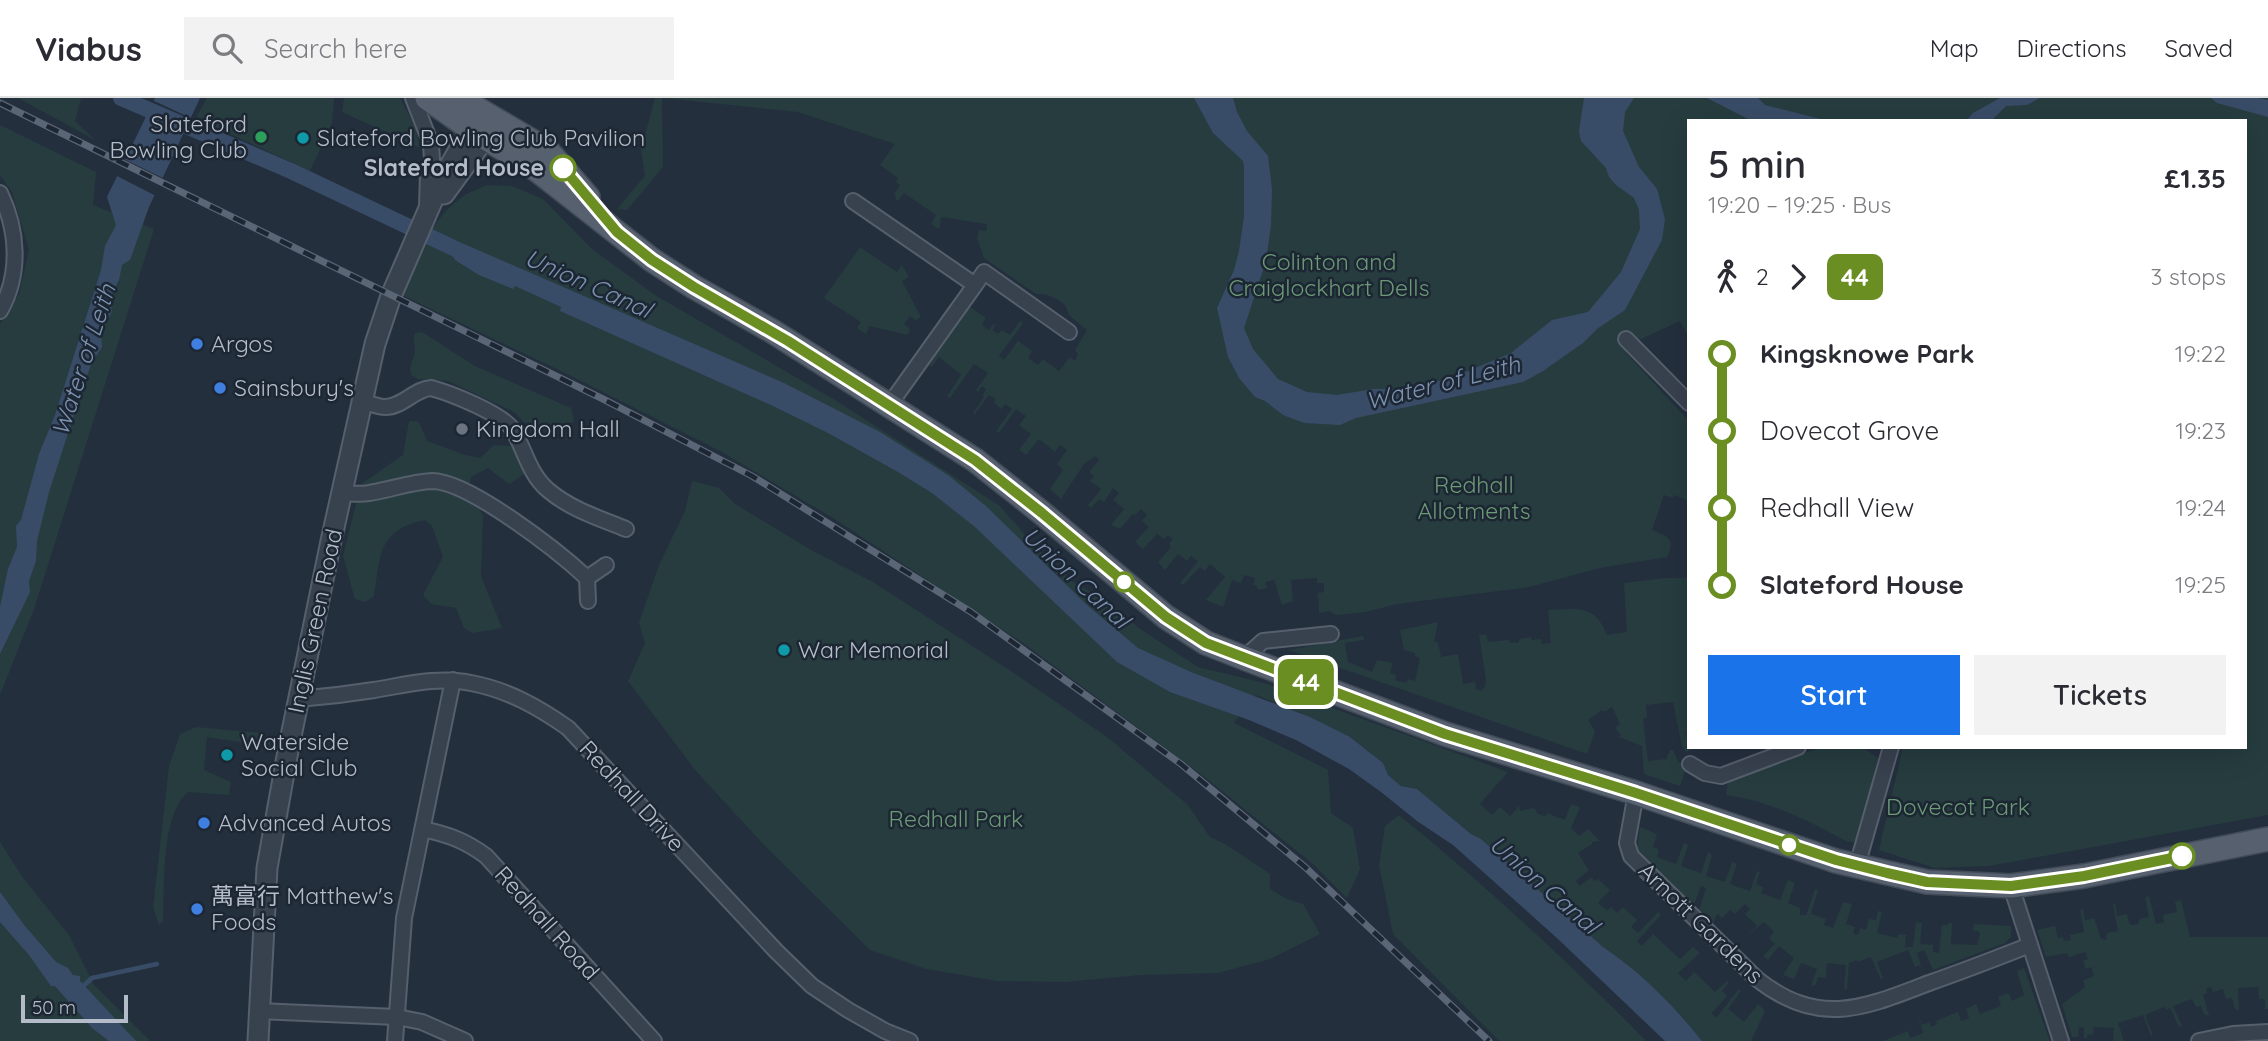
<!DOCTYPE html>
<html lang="en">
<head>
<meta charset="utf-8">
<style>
  body { margin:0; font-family:Quicksand,"Noto Sans SC",sans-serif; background:#f2f2f3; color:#2b2b33; height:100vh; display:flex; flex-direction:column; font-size:26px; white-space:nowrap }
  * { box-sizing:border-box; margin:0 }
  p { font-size:23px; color:#7c7c81 }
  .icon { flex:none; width:38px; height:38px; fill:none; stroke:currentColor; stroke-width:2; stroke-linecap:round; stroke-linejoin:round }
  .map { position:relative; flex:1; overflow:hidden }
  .sheet { position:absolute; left:1687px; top:21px; width:560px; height:630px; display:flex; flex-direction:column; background:#fff; border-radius:0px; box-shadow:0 7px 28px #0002 }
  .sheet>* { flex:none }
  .badge { padding:0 14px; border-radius:10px; font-size:24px; line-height:46px }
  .scale { position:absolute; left:21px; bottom:18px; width:107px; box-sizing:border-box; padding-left:7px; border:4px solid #b4bcc9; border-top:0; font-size:19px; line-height:24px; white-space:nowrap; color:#b4bcc9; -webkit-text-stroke:5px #1d2633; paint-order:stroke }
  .map>.badge { position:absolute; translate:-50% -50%; box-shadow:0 0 0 4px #fff }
  .legs { display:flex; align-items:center; gap:10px; height:77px; padding:0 21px; font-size:23px }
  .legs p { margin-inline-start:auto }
  .summary { display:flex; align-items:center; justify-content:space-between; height:119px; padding:0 21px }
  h1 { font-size:38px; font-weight:600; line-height:52px }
  .action { display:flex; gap:14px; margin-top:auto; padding:14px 21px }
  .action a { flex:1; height:80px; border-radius:0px; background:#1a73e8; color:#fff; font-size:28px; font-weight:600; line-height:80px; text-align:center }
  .action a+a { background:#f2f2f3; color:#2b2b33 }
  ul { padding:0 21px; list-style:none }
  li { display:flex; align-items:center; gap:24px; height:77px; font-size:26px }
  li i { display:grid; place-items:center; width:10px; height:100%; margin:0 9px; background:currentColor }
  li i::after { content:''; width:18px; height:18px; margin:-9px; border:5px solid; border-radius:50%; background:#fff }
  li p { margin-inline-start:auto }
  li:first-child i { background:linear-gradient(#0000 50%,currentColor 0) }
  li:last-child i { background:linear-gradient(currentColor 50%,#0000 0) }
  header { display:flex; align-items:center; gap:42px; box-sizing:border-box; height:98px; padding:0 35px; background:#fff; border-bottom:2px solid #e1e1e2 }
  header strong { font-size:33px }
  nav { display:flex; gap:38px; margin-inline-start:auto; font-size:24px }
  .search { width:490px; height:63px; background:#f2f2f3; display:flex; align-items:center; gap:18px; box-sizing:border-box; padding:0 24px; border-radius:0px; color:#7c7c81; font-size:26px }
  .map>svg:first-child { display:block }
  .green { fill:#263c3f }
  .water { fill:#394c67 }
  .pier { fill:#242f3e }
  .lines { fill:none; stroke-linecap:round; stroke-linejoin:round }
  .stream { stroke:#394c67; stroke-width:4.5 }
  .canal { stroke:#394c67; stroke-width:16 }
  .minor-casing { stroke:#565f6c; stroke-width:18 }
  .tertiary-casing { stroke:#565f6c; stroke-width:23 }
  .primary-casing { stroke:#414a57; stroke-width:26 }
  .minor { stroke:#38414e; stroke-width:14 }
  .tertiary { stroke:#38414e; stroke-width:19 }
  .primary { stroke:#56606e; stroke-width:23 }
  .rail-casing { stroke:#5a6575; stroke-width:7 }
  .rail { stroke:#1d2633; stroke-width:4.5; stroke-dasharray:13; stroke-linecap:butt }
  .line-1-casing { stroke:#fff; stroke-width:16 }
  .line-1 { stroke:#6b8e23; stroke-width:10 }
  .leisure-dot { fill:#2e9e5b; stroke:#1d2633; stroke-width:2.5 }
  .culture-dot { fill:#0f9aa8; stroke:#1d2633; stroke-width:2.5 }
  .stop-1-dot { fill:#fff; stroke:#6b8e23; stroke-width:3.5 }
  .shop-dot { fill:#3f7fe0; stroke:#1d2633; stroke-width:2.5 }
  .worship-dot { fill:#6b7280; stroke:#1d2633; stroke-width:2.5 }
  .labels { text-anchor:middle; stroke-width:5; stroke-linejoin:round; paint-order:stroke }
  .poi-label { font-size:23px; fill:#b4bcc9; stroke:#1d2633; text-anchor:start }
  .stop-label { font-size:23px; font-weight:bold; fill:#b4bcc9; stroke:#1d2633; text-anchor:end }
  .park-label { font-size:23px; fill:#6b9a76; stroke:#1d2633 }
  .street-label { font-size:23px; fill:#b4bcc9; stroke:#1d2633 }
  .water-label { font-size:24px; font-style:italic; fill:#7c92b1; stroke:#1d2633 }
</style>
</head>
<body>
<header>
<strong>Viabus</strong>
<div class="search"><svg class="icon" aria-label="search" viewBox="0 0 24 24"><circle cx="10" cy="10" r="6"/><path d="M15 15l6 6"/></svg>Search here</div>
<nav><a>Map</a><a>Directions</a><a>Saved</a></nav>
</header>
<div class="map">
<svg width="2268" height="943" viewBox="0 0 2268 943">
  <rect width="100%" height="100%" fill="#242f3e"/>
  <!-- green -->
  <g class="green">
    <path d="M18,0H81L75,23L95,42Z"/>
    <path d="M207,0H334L332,25L310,73L196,20Z"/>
    <path d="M344,0H400L416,31L420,50L342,14Z"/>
    <path d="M655,0H662L663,69L627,112L617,111L645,78L641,52Z"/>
    <path d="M665,0H2268V717L1989,768L1935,770L1879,752L1903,649H2245V23H1689V240L1680,223L1641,241L1630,239L1624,247L1626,255L1689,323V406L1686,405L1687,402L1674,397L1672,400L1664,397L1652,432C1666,438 1677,440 1667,459L1600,470L1529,489L1397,506L1366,514L1336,517L1329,513L1319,515L1318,495L1324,494V485H1317V480L1291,482L1293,503L1282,507L1274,482L1265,484L1267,490L1258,492L1256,487L1253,488L1255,480L1244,477L1241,485L1232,482L1223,509L1206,502L1225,479L1210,466L1205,473L1200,469L1183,487L1180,485L1198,463L1191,458L1187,463L1178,456L1165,472L1158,464L1171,449L1169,446L1173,441L1168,437L1164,441L1157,436L1143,451L1135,444L1149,429L1142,423L1147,417L1141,411L1135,417L1133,416L1120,431L1111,427L1124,411L1113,402L1119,395L1113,390L1104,404L1099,401L1091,410L1088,407L1101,391L1090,383L1094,378L1089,374L1099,362L1095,358L1084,366L1061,401L1050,391L1063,372L1057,366L1067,352L1060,347L1055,354L1039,341L1026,357L1019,352L1031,336L1019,327L1026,318L1016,311L999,335L996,333L1012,311L1005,306L1001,311L994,305L996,301L989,297L974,317L973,315L984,299L983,297L986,291L982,288L978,294L976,292L988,275L974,266L950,300L947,298L961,277L939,259L932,269L929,267L970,209L986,220L982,227L989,232L994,226L996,227L992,232L998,236L1002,232L1010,237L1020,223L1023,225L999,258L1004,262L1018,243L1032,253L1028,260L1038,267L1043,261L1059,273L1070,259L1075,263L1078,256L1075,252L1087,232L1069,217L1065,207L1057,201L1045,196H1036L984,160L977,140L979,132L986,133L987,126L941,119L939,131L931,126L936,117L904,95L898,103L895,100L896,98L894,96L900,87L896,84L898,80L880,67L895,46L798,14Z"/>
    <path d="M0,27L96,74L93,107L154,131L34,511L0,597V226L19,196L29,152L12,94L0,77Z"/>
    <path d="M487,87L512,88L543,101L592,151L655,197L835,302L1000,408L1034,447L1070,482L1110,505L1139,530L1198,569L1264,585L1508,674L1480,706L1492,717L1500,709L1510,718L1519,708L1520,713L1534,710L1538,716L1545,718L1547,715L1565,722L1571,706L1580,709L1571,730L1579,738L1588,731L1600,743L1592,744V746L1578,755L1589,772L1576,783L1580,788L1591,779L1595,783L1598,781L1610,792L1598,805L1607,813L1611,809L1617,815L1623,809L1637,822L1631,829L1638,835L1658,814L1661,817L1637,843L1642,848L1653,836L1680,861L1693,849L1700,855L1678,875L1686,883L1694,874L1715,894L1727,883L1729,885L1722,893L1727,898L1712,915L1716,920L1739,891L1741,893L1728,911L1744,924L1758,906L1765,913L1751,943H1702C1673,907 1642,875 1603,849L1481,741L1471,736L1417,691L1401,688L1388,677L1383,665L1350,639L1310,619L1256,597L1234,625L1328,672L1331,715L1353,730L1360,771L1347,800L1313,766L1202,677L1023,545L833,420L720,353L565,275L402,197C417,162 429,122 462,99C469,94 479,91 487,87Z"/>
    <path d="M860,149L897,174L902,167L909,179L902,183L921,219L916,222L910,218L904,226L910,231L908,237L869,228L866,236L857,230L861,224L824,200Z"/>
    <path d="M422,234L475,268L571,310L574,323L562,330L547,333L525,325L514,314L448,283L418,281L411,277C408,267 414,263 415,253C415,245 412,243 415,235Z"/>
    <path d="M409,323L419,324L427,343L465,357L480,360L494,347L511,348L527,374L509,386L488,370L471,379L469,390L483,418L481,478L502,530L472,535L464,530L456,510L431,506L423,497L443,459L432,428L425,422C377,432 381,457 374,498L365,504L355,501L343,458L361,386L403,357Z"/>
    <path d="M692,383L719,390L735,406L813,453L873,484L1014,575L1107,639L1187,706L1210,739L1225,746L1270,776V791L1287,801L1303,806L1320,836L1270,861L1218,875L1141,877L1065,884L997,883L926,871L870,852L764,747L696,673L628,583L645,545L639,525L659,467L685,413Z"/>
    <path d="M1665,480H1689V633L1685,634L1691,652L1686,654L1682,649L1673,604L1646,607L1647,620L1643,621L1648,663L1666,661L1670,652H1673L1678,663L1686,670L1680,688L1644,676L1642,648L1619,639L1621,637L1615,630L1620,626L1612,609L1604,614L1602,612L1588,622L1595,633L1587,656L1289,552L1363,538L1364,542L1345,545L1348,564L1372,574L1377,562L1393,565L1390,575L1396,577L1395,582L1406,585L1408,581L1415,583L1420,560L1415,558V555L1404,552L1400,532L1438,524L1434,544H1438L1441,559L1458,556L1463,586L1475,584L1476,591L1481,593L1485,589L1486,582L1479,537L1486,536L1488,544L1509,542L1510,545L1519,544V541L1531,539L1532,542L1541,541L1542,546L1551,545L1548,512C1576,511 1595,505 1607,537L1627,534L1624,485Z"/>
    <path d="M196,629L262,635L270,645L266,648L207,639L204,672L231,684L229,697L188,694C160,719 165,788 163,823L159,827L153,810L169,668L180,636Z"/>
    <path d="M1822,649H1862L1878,660L1860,737L1854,744H1848C1807,722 1773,704 1726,697L1728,684L1732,680Z"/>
    <path d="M1399,717C1485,787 1568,863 1646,943H1499L1393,836L1379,767L1385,728Z"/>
    <path d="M1640,729L1657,736L1653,749L1659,751L1657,759L1676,766L1684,745L1688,747L1681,768L1701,775L1708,754L1712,757L1706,778L1725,784L1732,764L1737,766L1730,786L1750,793L1757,773L1760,774L1756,786L1763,789L1761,795L1780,802L1788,782L1795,785L1788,805L1800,810V817H1806L1815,791L1818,792L1811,816L1826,821L1824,827L1833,830L1843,804L1852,806L1846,826L1855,829L1853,835L1858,837L1860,830L1866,832L1869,821L1876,822L1878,813L1882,814L1877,835L1897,840L1898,836L1906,837L1905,849H1913L1916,824L1922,825L1920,846L1933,847V854L1939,855L1942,827H1948V825H1952L1951,846L1977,847L1980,836L1978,833H1973L1974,826L2011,828V839L2005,845L1933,872L1924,852L1917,855L1924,876L1920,867L1915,869L1908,852L1877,864L1883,880L1881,882L1871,859L1858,864L1857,862L1849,865L1847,891H1844L1846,867L1827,865L1826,880L1818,879L1815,888L1811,887L1817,871L1801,865L1794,881L1783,877L1794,860L1779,848L1768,862L1763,858L1775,846L1769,840L1774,834L1764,824L1744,840L1757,828L1745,816L1750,811L1745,806L1735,816L1730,812L1722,820L1717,816L1713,826L1699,812L1706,790L1701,788L1694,807L1637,752Z"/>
    <path d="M0,744L23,780L69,837L94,887L150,943H0Z"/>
    <path d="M2149,798L2156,826L2164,824L2163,817L2177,814L2175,804L2181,802L2190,839H2268V911H2265V901H2259L2258,889L2238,890L2239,912L2235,911L2232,900L2226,901L2223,891L2213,894L2211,889L2206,891L2207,895L2203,897L2209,918L2204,916L2201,908L2196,909L2192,901L2173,908L2182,928L2179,929L2170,910L2166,912L2164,909L2145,917L2153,937L2151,938L2143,917L2118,925L2124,943H2113L2114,930L2094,929L2093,937L2088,936L2087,940H2084V930L2079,929L2078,939H2072L2062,906L2085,889L2083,882L2094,878L2091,869L2086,871L2083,863L2088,861L2085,854L2069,859L2067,855L2046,859L2037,832L2055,828L2058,840L2063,839L2064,843L2071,842L2070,837L2084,834L2080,812L2083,811L2085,822L2094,820L2101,841L2106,842L2107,835L2118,833L2113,806L2115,805L2117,818L2127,816L2129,825L2132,827L2138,826L2140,821L2149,819L2145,799Z"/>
    <path d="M2024,870L2050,943H1883L1908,933L1910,940L1923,935L1917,912L1922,927L1929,924L1931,929L1937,926L1936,923L1958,914L1961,923L1969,920L1966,911L1976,906L1980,916L2001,908L1998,899L2008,895L2012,903L2024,897L2017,873Z"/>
  </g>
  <!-- water -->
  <g class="water">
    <path d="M155,0H200L149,109L130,162L122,167L119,182L110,200L112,213L101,236L102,249L92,264L83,289L49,394L37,443L36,463L29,483L30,494L0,556V509L8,471L17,449L16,428L21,422L39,356L55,317L101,172L105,148L116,127L107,99Z"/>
    <path d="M1194,0H1233L1237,14L1247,33L1268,58L1272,91L1271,127L1266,163L1244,230L1253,251L1278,281L1307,294L1337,297L1373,291H1410L1456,278L1511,255L1552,222L1588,214L1621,174L1640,131L1639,112L1634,100L1616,87L1609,79L1606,70L1581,43L1579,33L1584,0H1634L1625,14L1623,33L1639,69L1657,91L1665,121L1662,142L1625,212L1597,231L1583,245L1543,273L1523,284L1356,320L1340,327L1304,325L1283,317L1265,303L1255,299L1239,280L1228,259L1217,210L1234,172L1239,153L1244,118V68L1243,63L1213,35Z"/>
    <path d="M1707,0H1758L1765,7L1829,23H1752Z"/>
    <path d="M2000,0H2040L2027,7L2006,8L1991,23H1966L1973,15Z"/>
    <path d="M2211,0H2258L2268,2V19L2217,5Z"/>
    <path d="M445,146H464L784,285L880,334L948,377L986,408L1087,507L1138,550L1191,574L1310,619L1350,639L1383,665L1388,677L1401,688L1417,691L1471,736L1481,741L1603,849C1642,875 1673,907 1702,943H1665L1558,841L1453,747L1417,723L1381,694L1349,671L1296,642L1249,622L1170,594L1117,564L975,429L932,395L898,374L828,335L773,308L560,213L561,209L515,188L513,191L479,177L455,162Z"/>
    <path d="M0,794L25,828L56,864L68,870L73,877L80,878V883L136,943H109L92,930L55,888H51L29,857L0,824Z"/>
  </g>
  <!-- pier -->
  <g class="pier">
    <path d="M150,1L193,21L187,35L143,15Z"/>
    <path d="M122,60L165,81L158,99L115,77Z"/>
  </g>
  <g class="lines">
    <!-- stream -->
    <path class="stream" d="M80,891L92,880L157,866"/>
    <!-- canal -->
    <path class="canal" d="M121,0L291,73L464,155"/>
    <!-- minor casing -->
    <g class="minor-casing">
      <g id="minor">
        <path d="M413,0L431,46L432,61L428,76L427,107"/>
        <path d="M0,95C18,132 21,176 0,213"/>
        <path d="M853,103L975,187L984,174L1069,234"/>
        <path d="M1626,241L1689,305"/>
        <path d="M363,304C370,305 378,309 385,309C403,309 414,291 431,290C450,295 503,316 513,332C525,352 529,376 548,392C570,411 599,420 626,431"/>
        <path d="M890,306L975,187"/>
        <path d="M342,395C350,395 360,397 369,395C390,392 410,384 432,383C469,383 559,454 587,480"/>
        <path d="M588,503L587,480L606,467"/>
        <path d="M1244,560L1263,543L1331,536"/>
        <path d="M298,601C324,599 349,596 374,592C405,587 439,578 471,585C508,592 538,609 568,630L776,853L812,888L848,912L885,933L910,943"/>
        <path d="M1690,666L1705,675L1721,678L1798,649"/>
        <path d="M1636,695L1627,745L1631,758L1757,881C1819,930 1864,910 1929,885C1963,873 1997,860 2030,847"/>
        <path d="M423,731C449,737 464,742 486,758L654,943"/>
        <path d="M1857,768L1891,649"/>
        <path d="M2011,788L2061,943"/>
        <path d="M258,913L397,919L422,924L465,943"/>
        <path d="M395,943L404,820L453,582"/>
        <path d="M2199,943L2233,936L2268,934"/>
      </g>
    </g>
    <!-- tertiary casing -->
    <g class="tertiary-casing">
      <g id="tertiary">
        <path d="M444,96L485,40L483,27"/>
        <path d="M258,943L267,770L288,653L331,443L375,246L391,198L440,85L471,31L484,24"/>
      </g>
    </g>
    <!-- primary casing -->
    <g class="primary-casing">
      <g id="primary">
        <path d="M427,0L471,31L537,72L652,162L694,189L772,233L975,362L1042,415L1166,519L1206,545L1244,560L1445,636L1636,695L1836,763L1927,784L2011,788L2084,778L2268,741"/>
        <path d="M459,0L547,52L588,99"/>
      </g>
    </g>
    <!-- minor -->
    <use href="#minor" class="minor"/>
    <!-- tertiary -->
    <use href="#tertiary" class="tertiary"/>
    <!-- primary -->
    <use href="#primary" class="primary"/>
    <!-- rail casing -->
    <g class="rail-casing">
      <path id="rail" d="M0,5L603,301L752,378L971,514L1181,666L1305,769L1489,943"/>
    </g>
    <!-- rail -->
    <use href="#rail" class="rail"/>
  </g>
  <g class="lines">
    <!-- line-1 casing -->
    <g class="line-1-casing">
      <path id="line-1" d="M563,70L617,134L652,162L694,189L788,243L975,362L1042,415L1166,519L1206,545L1445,636L1636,695L1836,762L1887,775L1927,784L2011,788L2084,778L2182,758"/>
    </g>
    <!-- line-1 -->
    <use href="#line-1" class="line-1"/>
  </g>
  <!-- markers -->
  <circle class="leisure-dot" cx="261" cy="39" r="7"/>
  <g class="culture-dot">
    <circle cx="303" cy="40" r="7"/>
    <circle cx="784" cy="552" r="7"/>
    <circle cx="227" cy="657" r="7"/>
  </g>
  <g class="stop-1-dot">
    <circle cx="563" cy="70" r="12"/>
    <circle cx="1124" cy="484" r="9"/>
    <circle cx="1789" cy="747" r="9"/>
    <circle cx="2182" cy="758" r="12"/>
  </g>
  <g class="shop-dot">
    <circle cx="197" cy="246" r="7"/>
    <circle cx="220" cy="290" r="7"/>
    <circle cx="204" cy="725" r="7"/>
    <circle cx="197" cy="811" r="7"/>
  </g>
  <circle class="worship-dot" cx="462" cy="331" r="7"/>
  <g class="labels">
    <!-- poi labels -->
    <g class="poi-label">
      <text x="247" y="34" text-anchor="end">Slateford<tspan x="247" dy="26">Bowling Club</tspan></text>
      <text x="317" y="48">Slateford Bowling Club Pavilion</text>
      <text x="211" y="254">Argos</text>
      <text x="234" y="298">Sainsbury's</text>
      <text x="476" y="339">Kingdom Hall</text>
      <text x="798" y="560">War Memorial</text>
      <text x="241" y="652">Waterside<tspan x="241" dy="26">Social Club</tspan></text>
      <text x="218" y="733">Advanced Autos</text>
      <text x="211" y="806">萬富行 Matthew's<tspan x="211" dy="26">Foods</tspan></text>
    </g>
    <!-- stop labels -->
    <g class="stop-label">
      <text x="544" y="78">Slateford House</text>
    </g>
    <!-- park labels -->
    <g class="park-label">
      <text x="1329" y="172">Colinton and<tspan x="1329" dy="26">Craiglockhart Dells</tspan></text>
      <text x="1474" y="395">Redhall<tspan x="1474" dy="26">Allotments</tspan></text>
      <text x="1958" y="717">Dovecot Park</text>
      <text x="956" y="729">Redhall Park</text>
    </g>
    <!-- street labels -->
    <g class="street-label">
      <text transform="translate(315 523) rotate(-78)" y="8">Inglis Green Road</text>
      <text transform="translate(632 698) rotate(47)" y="8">Redhall Drive</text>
      <text transform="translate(547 825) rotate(48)" y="8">Redhall Road</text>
      <text transform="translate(1701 825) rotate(44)" y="8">Arnott Gardens</text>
    </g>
    <!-- water labels -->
    <g class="water-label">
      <text transform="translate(588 186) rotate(24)" y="8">Union Canal</text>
      <text transform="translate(84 262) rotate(-72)" y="8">Water of Leith</text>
      <text transform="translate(1443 285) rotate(-14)" y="8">Water of Leith</text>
      <text transform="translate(1076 480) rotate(43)" y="8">Union Canal</text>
      <text transform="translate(1544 787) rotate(41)" y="8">Union Canal</text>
    </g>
  </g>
</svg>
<div class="scale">50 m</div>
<b class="badge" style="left:1306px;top:584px;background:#6b8e23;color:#fff">44</b>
<section class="sheet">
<div class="summary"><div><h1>5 min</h1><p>19:20 – 19:25 · Bus</p></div><b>£1.35</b></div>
<div class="legs"><svg class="icon" aria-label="walk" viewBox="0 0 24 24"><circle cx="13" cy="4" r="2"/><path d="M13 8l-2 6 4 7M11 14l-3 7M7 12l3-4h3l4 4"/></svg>2<svg class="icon" aria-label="forward" viewBox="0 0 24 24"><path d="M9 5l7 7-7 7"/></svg><b class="badge" style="background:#6b8e23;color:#fff">44</b><p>3 stops</p></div>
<ul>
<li><i style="color:#6b8e23"></i><b>Kingsknowe Park</b><p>19:22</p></li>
<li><i style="color:#6b8e23"></i><span>Dovecot Grove</span><p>19:23</p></li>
<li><i style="color:#6b8e23"></i><span>Redhall View</span><p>19:24</p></li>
<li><i style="color:#6b8e23"></i><b>Slateford House</b><p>19:25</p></li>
</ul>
<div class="action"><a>Start</a><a>Tickets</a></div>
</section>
</div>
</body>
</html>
